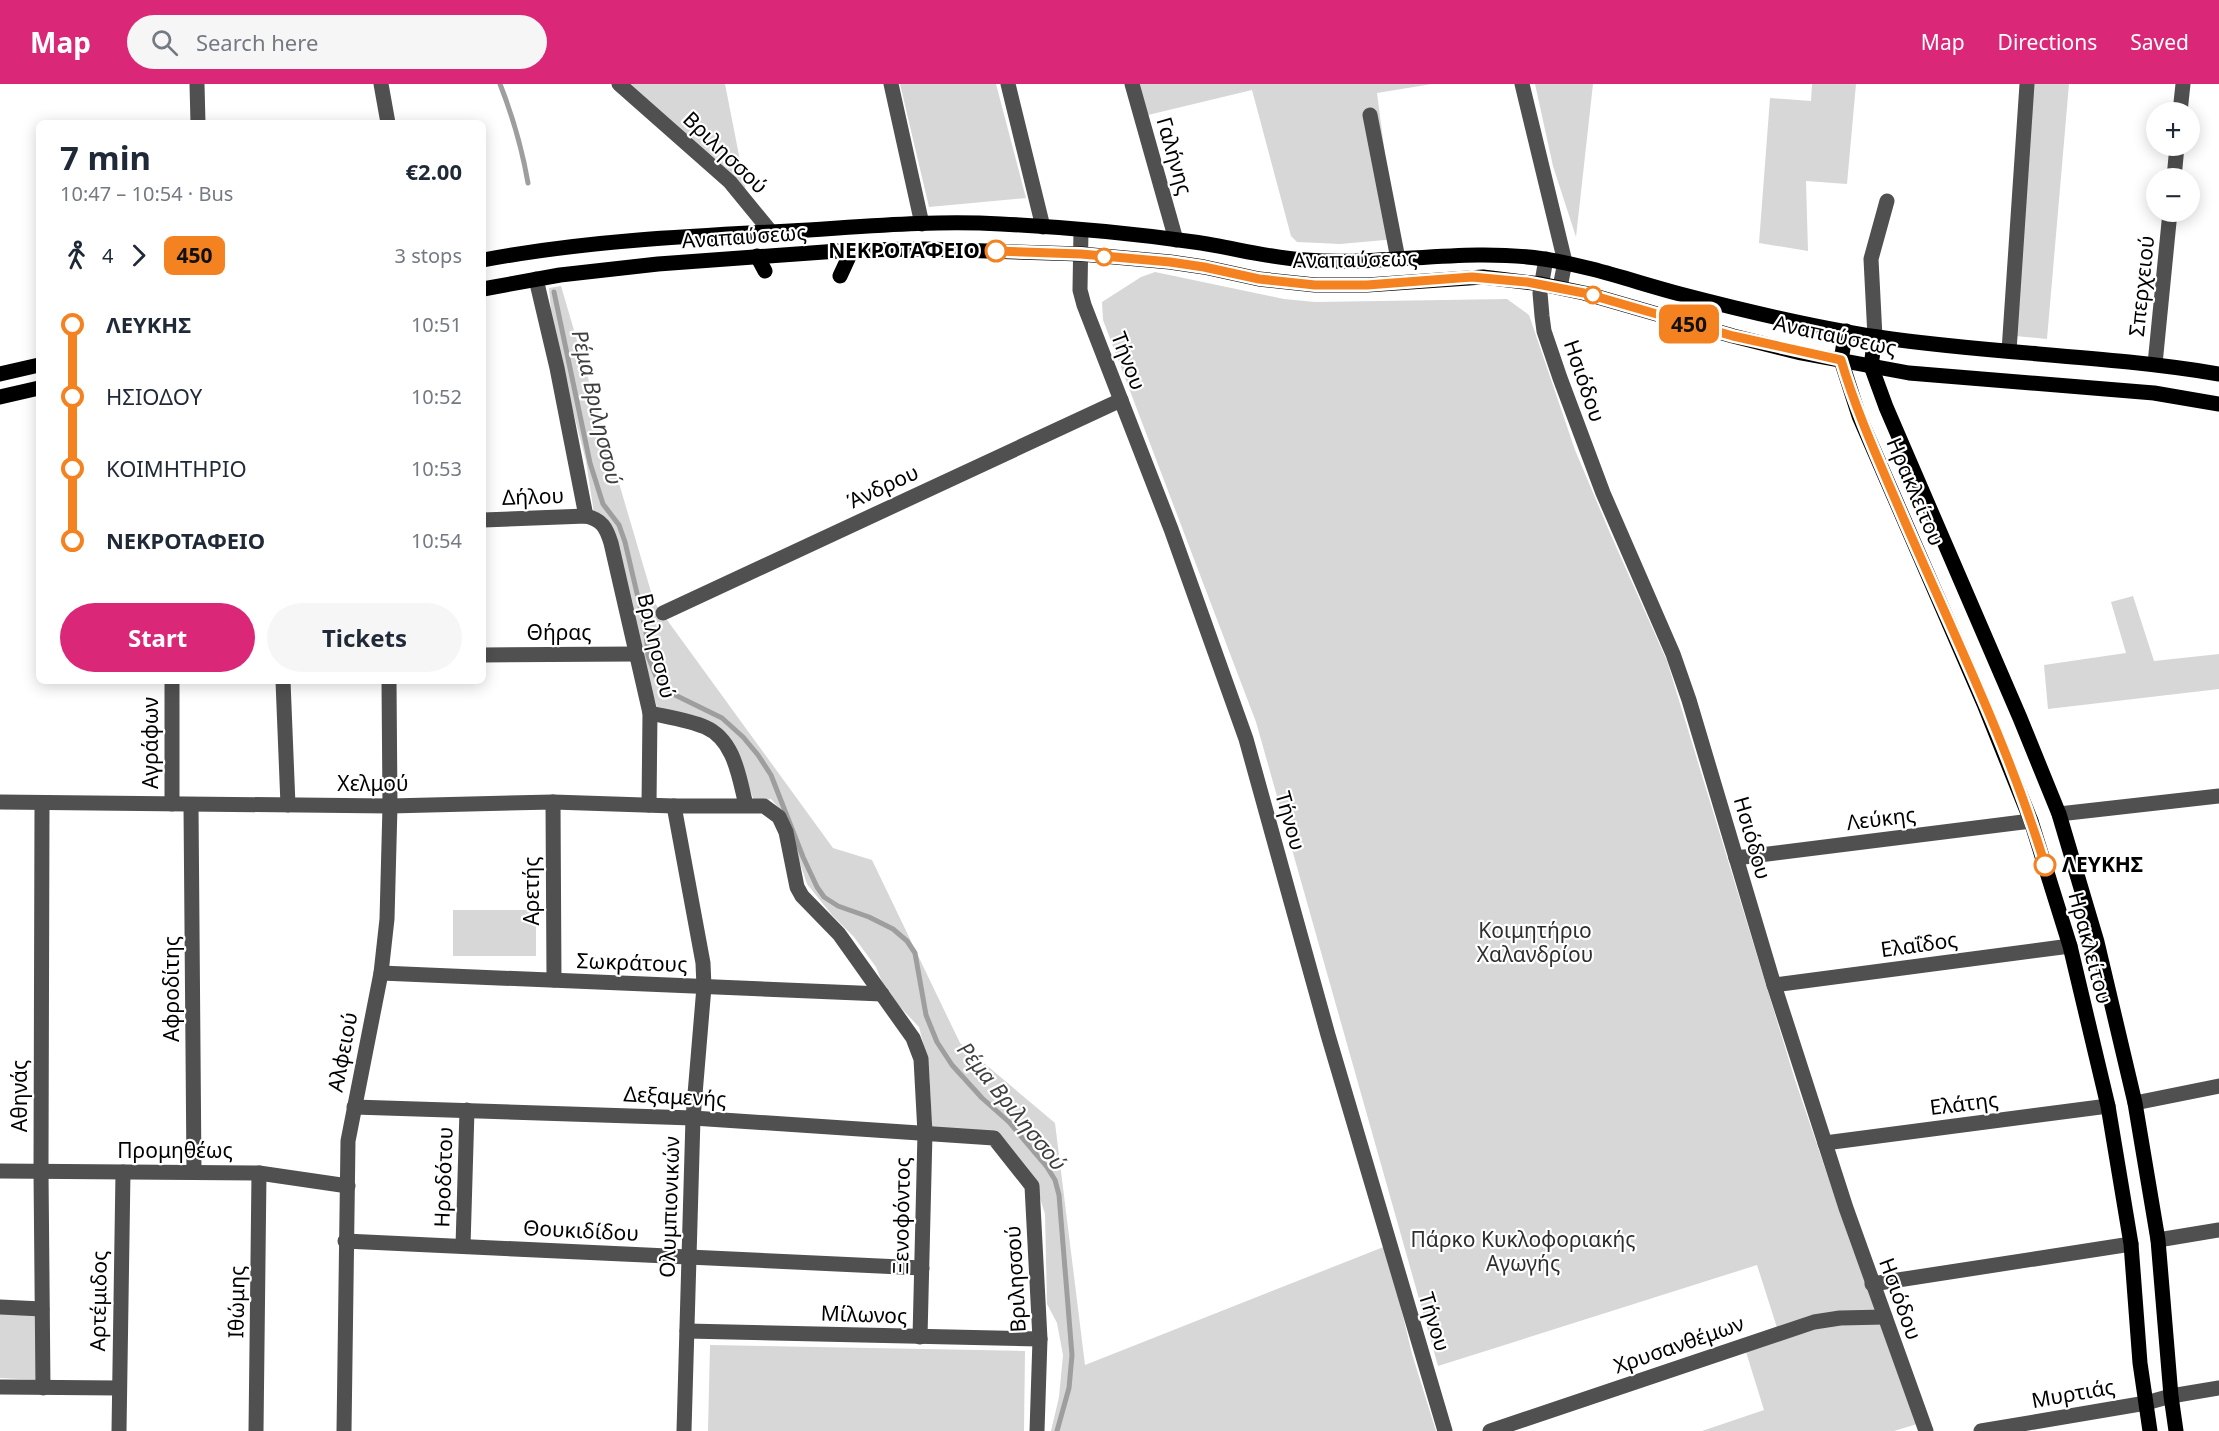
<!DOCTYPE html>
<html lang="en">
<head>
<meta charset="utf-8">
<style>
  body { margin:0; font-family:"Noto Sans",sans-serif; background:#f6f6f7; color:#1f2937; height:100vh; display:flex; flex-direction:column; font-size:22px; white-space:nowrap }
  * { box-sizing:border-box; margin:0 }
  p { font-size:20px; color:#747a83 }
  .icon { flex:none; width:33px; height:33px; fill:none; stroke:currentColor; stroke-width:2; stroke-linecap:round; stroke-linejoin:round }
  .map { position:relative; flex:1; overflow:hidden }
  .details { position:absolute; left:36px; top:36px; width:450px; height:564px; display:flex; flex-direction:column; background:#fff; border-radius:9px; box-shadow:0 3px 15px #0003 }
  .details>* { flex:none }
  .badge { padding:0 12px; border-radius:9px; font-size:21px; line-height:39px }
  .controls { position:absolute; left:2146px; top:18px; display:grid; gap:12px }
  .controls a { display:grid; place-items:center; width:54px; height:54px; border-radius:50%; background:#fff; box-shadow:0 3px 15px #0003; font-size:30px }
  .map>.badge { position:absolute; translate:-50% -50%; box-shadow:0 0 0 3px #fff }
  .legs { display:flex; align-items:center; gap:9px; height:66px; padding:0 24px; font-size:20px }
  .legs p { margin-inline-start:auto }
  .summary { display:flex; align-items:center; justify-content:space-between; height:102px; padding:0 24px }
  h1 { font-size:33px; font-weight:700; line-height:45px }
  .primary-button { display:flex; gap:12px; margin-top:auto; padding:12px 24px }
  .primary-button a { flex:1; height:69px; border-radius:36px; background:#db2777; color:#fff; font-size:24px; font-weight:700; line-height:69px; text-align:center }
  .primary-button a+a { background:#f6f6f7; color:#1f2937 }
  ul { padding:0 24px; list-style:none }
  li { display:flex; align-items:center; gap:21px; height:72px; font-size:22px }
  li i { display:grid; place-items:center; width:9px; height:100%; margin:0 8px; background:currentColor }
  li i::after { content:''; width:15px; height:15px; margin:-8px; border:4px solid; border-radius:50%; background:#fff }
  li p { margin-inline-start:auto }
  li:first-child i { background:linear-gradient(#0000 50%,currentColor 0) }
  li:last-child i { background:linear-gradient(currentColor 50%,#0000 0) }
  header { display:flex; align-items:center; gap:36px; box-sizing:border-box; height:84px; padding:0 30px; background:#db2777; color:#fff }
  header strong { font-size:28px }
  nav { display:flex; gap:33px; margin-inline-start:auto; font-size:21px }
  .search { width:420px; height:54px; background:#f6f6f7; display:flex; align-items:center; gap:15px; box-sizing:border-box; padding:0 21px; border-radius:33px; color:#747a83; font-size:22px }
  .map>svg:first-child { display:block }
  .green { fill:#d7d7d7 }
  .lines { fill:none; stroke-linecap:round; stroke-linejoin:round }
  .stream { stroke:#9e9e9e; stroke-width:5 }
  .minor { stroke:#505050; stroke-width:15 }
  .major { stroke:#000; stroke-width:15 }
  .line-1-casing { stroke:#fff; stroke-width:14 }
  .line-1 { stroke:#f58220; stroke-width:9 }
  .stop-1-dot { fill:#fff; stroke:#f58220; stroke-width:3 }
  .labels { text-anchor:middle; stroke-width:4.5; stroke-linejoin:round; paint-order:stroke }
  .street-label { font-size:21px; fill:#000; stroke:#fff }
  .stop-label { font-size:21px; font-weight:bold; fill:#000; stroke:#fff; text-anchor:end }
  .park-label { font-size:21px; fill:#2e2e2e; stroke:#fff }
  .water-label { font-size:22px; font-style:italic; fill:#3f3f3f; stroke:#fff }
</style>
</head>
<body>
<header>
<strong>Map</strong>
<div class="search"><svg class="icon" aria-label="search" viewBox="0 0 24 24"><circle cx="10" cy="10" r="6"/><path d="M15 15l6 6"/></svg>Search here</div>
<nav><a>Map</a><a>Directions</a><a>Saved</a></nav>
</header>
<div class="map">
<svg width="2219" height="1347" viewBox="0 0 2219 1347">
  <rect width="100%" height="100%" fill="#fff"/>
  <!-- green -->
  <g class="green">
    <path d="M626,0H725L747,112Z"/>
    <path d="M900,0H996L1026,114L929,123Z"/>
    <path d="M1139,0H1432L1377,9L1396,155L1340,160L1297,158L1291,152L1252,6L1148,31Z"/>
    <path d="M1535,0H1593L1576,153L1553,82Z"/>
    <path d="M1812,0H1856L1847,100L1806,97L1808,167L1759,159L1770,14L1811,17Z"/>
    <path d="M2033,0H2069L2047,255L2015,252Z"/>
    <path d="M1155,188L1284,215L1315,218L1507,215L1529,231L1575,366L1610,449L1667,577L1795,996L1848,1152L1917,1340L1894,1347H1702L1764,1326L1746,1268L1781,1256L1757,1181L1438,1282L1256,638L1103,236L1102,218L1141,193Z"/>
    <path d="M561,202L654,518L833,764L872,776L960,959L1055,1039L1085,1281L1386,1162L1412,1270L1436,1347H1051L1059,1313L1063,1271L1057,1239L1047,1220L1045,1130L1033,1092L995,1053L932,1044L929,982L919,943L886,908L876,883L854,853L832,831L807,800L789,746L778,723L771,715L755,719L735,666L658,626L594,429L586,377L553,250L549,204Z"/>
    <path d="M2133,512L2154,577L2219,570V605L2048,625L2044,581L2126,569L2111,518Z"/>
    <rect x="453" y="826" width="83" height="46"/>
    <path d="M0,1229H39V1296L0,1294Z"/>
    <path d="M710,1261L1025,1267L1024,1347H708Z"/>
  </g>
  <g class="lines">
    <!-- stream -->
    <g class="stream">
      <path d="M500,0C513,33 522,64 528,99"/>
      <path d="M554,208L590,379L603,420L619,441L625,458L646,548L648,572L656,592L671,609L722,634L743,653L758,671L771,691L803,773L817,803L824,813L838,822L869,833L893,845L907,857L915,869L926,931L937,958L952,981L982,1014L1009,1038L1047,1083L1055,1096L1059,1111L1072,1271L1069,1304L1057,1347"/>
    </g>
    <!-- minor -->
    <g class="minor">
      <path d="M197,0L198,39"/>
      <path d="M381,0L388,39"/>
      <path d="M619,0L730,98L771,148"/>
      <path d="M891,0L922,140"/>
      <path d="M1008,0L1043,143"/>
      <path d="M1132,0L1176,156"/>
      <path d="M1522,0L1565,178L1560,203"/>
      <path d="M2180,28L2183,0"/>
      <path d="M1370,31L1398,175"/>
      <path d="M2174,94L2177,62"/>
      <path d="M1081,146L1080,206L1084,221L1171,445L1246,655L1328,951L1445,1347"/>
      <path d="M1546,175L1540,209L1542,232L1544,247L1560,294L1603,409L1673,570L1689,616L1774,901L1846,1124L1926,1347"/>
      <path d="M536,195L557,284L586,432"/>
      <path d="M1875,253L1871,175L1887,117"/>
      <path d="M2009,267L2027,0"/>
      <path d="M2155,280L2170,128"/>
      <path d="M483,436L586,432C602,436 606,443 611,459L650,629L649,721"/>
      <path d="M663,529L1121,316"/>
      <path d="M483,571L635,570"/>
      <path d="M172,597V720"/>
      <path d="M283,597L288,721"/>
      <path d="M650,629C668,633 689,636 705,643C735,656 739,694 746,721"/>
      <path d="M0,718L390,722L553,718L674,722H764L779,733L786,748L797,803L802,812L839,850L913,954L921,975L925,1049L920,1253"/>
      <path d="M553,718L554,896"/>
      <path d="M42,720L41,1087L43,1304"/>
      <path d="M191,721L194,1088"/>
      <path d="M674,722L703,879L704,903L693,1034L684,1347"/>
      <path d="M2059,730L2219,712"/>
      <path d="M1736,774L2031,737"/>
      <path d="M381,889L882,910"/>
      <path d="M1774,901L2070,862"/>
      <path d="M2135,1019L2219,1002"/>
      <path d="M354,1023L693,1034L994,1054L1032,1102L1040,1255L1037,1347"/>
      <path d="M1825,1059L2108,1022"/>
      <path d="M0,1087L259,1089L348,1102"/>
      <path d="M2158,1156L2219,1146"/>
      <path d="M345,1157L922,1184"/>
      <path d="M463,1162L467,1026"/>
      <path d="M1872,1200L2131,1160"/>
      <path d="M0,1223L42,1225"/>
      <path d="M687,1247L1040,1255"/>
      <path d="M0,1303L119,1304"/>
      <path d="M119,1347L123,1088"/>
      <path d="M256,1347L259,1089"/>
      <path d="M344,1347L348,1057L381,889L387,835L390,722L389,597"/>
      <path d="M1490,1347L1814,1238L1840,1234L1885,1233"/>
      <path d="M1981,1347L2146,1319L2171,1312L2219,1304"/>
    </g>
    <!-- major -->
    <g class="major">
      <path d="M757,172L765,187"/>
      <path d="M483,176C584,157 687,152 790,147C860,143 931,136 1001,140C1065,143 1130,149 1194,158C1231,163 1268,174 1306,176C1386,182 1464,163 1544,175C1590,182 1635,198 1680,210C1745,227 1811,243 1878,253C1991,270 2106,271 2219,290"/>
      <path d="M840,192L852,166"/>
      <path d="M483,205L560,191L658,180L852,166L926,165L1081,170L1170,178L1204,183L1259,195L1315,201H1367L1483,193L1541,200L1584,209L1733,252L1801,269L1909,289L2154,309L2219,320"/>
      <path d="M1846,247L1841,276L1859,332L1984,620L2031,737L2070,862L2108,1022L2131,1160L2140,1279L2150,1347"/>
      <path d="M1875,253L1871,282L1886,323L2020,634L2059,730L2097,858L2135,1019L2158,1156L2171,1312L2176,1347"/>
      <path d="M0,290L39,281"/>
      <path d="M0,313L39,304"/>
    </g>
  </g>
  <g class="lines">
    <!-- line-1 casing -->
    <g class="line-1-casing">
      <path id="line-1" d="M996,167L1081,170L1170,178L1204,183L1259,195L1315,201H1367L1472,193L1527,198L1584,209L1733,252L1841,276C1856,327 1878,375 1899,424C1949,541 2008,659 2045,781"/>
    </g>
    <!-- line-1 -->
    <use href="#line-1" class="line-1"/>
  </g>
  <!-- markers -->
  <g class="stop-1-dot">
    <circle cx="996" cy="167" r="10"/>
    <circle cx="1104" cy="173" r="8"/>
    <circle cx="1593" cy="211" r="8"/>
    <circle cx="2045" cy="781" r="10"/>
  </g>
  <g class="labels">
    <!-- street labels -->
    <g class="street-label">
      <text transform="translate(725 69) rotate(44)" y="7">Βριλησσού</text>
      <text transform="translate(1174 72) rotate(74)" y="7">Γαλήνης</text>
      <text transform="translate(744 153) rotate(-4)" y="7">Αναπαύσεως</text>
      <text transform="translate(1355 176) rotate(-1)" y="7">Αναπαύσεως</text>
      <text transform="translate(2142 202) rotate(-84)" y="7">Σπερχειού</text>
      <text transform="translate(1835 252) rotate(12)" y="7">Αναπαύσεως</text>
      <text transform="translate(1128 277) rotate(69)" y="7">Τήνου</text>
      <text transform="translate(1584 297) rotate(71)" y="7">Ησιόδου</text>
      <text transform="translate(883 403) rotate(-25)" y="7">Άνδρου</text>
      <text transform="translate(1915 408) rotate(67)" y="7">Ηρακλείτου</text>
      <text transform="translate(533 413) rotate(-2)" y="7">Δήλου</text>
      <text x="559" y="556">Θήρας</text>
      <text transform="translate(656 562) rotate(77)" y="7">Βριλησσού</text>
      <text transform="translate(151 659) rotate(-90)" y="7">Αγράφων</text>
      <text x="373" y="707">Χελμού</text>
      <text transform="translate(1881 735) rotate(-7)" y="7">Λεύκης</text>
      <text transform="translate(1290 737) rotate(74)" y="7">Τήνου</text>
      <text transform="translate(1752 754) rotate(74)" y="7">Ησιόδου</text>
      <text transform="translate(532 807) rotate(-90)" y="7">Αρετής</text>
      <text transform="translate(1919 861) rotate(-8)" y="7">Ελαΐδος</text>
      <text transform="translate(2090 864) rotate(75)" y="7">Ηρακλείτου</text>
      <text transform="translate(632 879) rotate(2)" y="7">Σωκράτους</text>
      <text transform="translate(172 905) rotate(-90)" y="7">Αφροδίτης</text>
      <text transform="translate(343 968) rotate(-79)" y="7">Αλφειού</text>
      <text transform="translate(20 1012) rotate(-90)" y="7">Αθηνάς</text>
      <text transform="translate(675 1013) rotate(3)" y="7">Δεξαμενής</text>
      <text transform="translate(1964 1020) rotate(-7)" y="7">Ελάτης</text>
      <text x="175" y="1074">Προμηθέως</text>
      <text transform="translate(444 1093) rotate(-88)" y="7">Ηροδότου</text>
      <text transform="translate(670 1123) rotate(-88)" y="7">Ολυμπιονικών</text>
      <text transform="translate(902 1132) rotate(-89)" y="7">Ξενοφόντος</text>
      <text transform="translate(581 1147) rotate(3)" y="7">Θουκιδίδου</text>
      <text transform="translate(1016 1195) rotate(-93)" y="7">Βριλησσού</text>
      <text transform="translate(1900 1215) rotate(70)" y="7">Ησιόδου</text>
      <text transform="translate(99 1217) rotate(-89)" y="7">Αρτέμιδος</text>
      <text transform="translate(237 1218) rotate(-89)" y="7">Ιθώμης</text>
      <text transform="translate(864 1231) rotate(2)" y="7">Μίλωνος</text>
      <text transform="translate(1434 1238) rotate(73)" y="7">Τήνου</text>
      <text transform="translate(1679 1261) rotate(-19)" y="7">Χρυσανθέμων</text>
      <text transform="translate(2073 1310) rotate(-10)" y="7">Μυρτιάς</text>
    </g>
    <!-- stop labels -->
    <g class="stop-label">
      <text x="980" y="174">ΝΕΚΡΟΤΑΦΕΙΟ</text>
      <text x="2062" y="788" text-anchor="start">ΛΕΥΚΗΣ</text>
    </g>
    <!-- park labels -->
    <g class="park-label">
      <text x="1535" y="854">Κοιμητήριο<tspan x="1535" dy="24">Χαλανδρίου</tspan></text>
      <text x="1523" y="1163">Πάρκο Κυκλοφοριακής<tspan x="1523" dy="24">Αγωγής</tspan></text>
    </g>
    <!-- water labels -->
    <g class="water-label">
      <text transform="translate(597 323) rotate(77)" y="8">Ρέμα Βριλησσού</text>
      <text transform="translate(1012 1022) rotate(51)" y="8">Ρέμα Βριλησσού</text>
    </g>
  </g>
</svg>
<div class="controls">
<a>+</a>
<a>−</a>
</div>
<b class="badge" style="left:1689px;top:240px;background:#f58220;color:#111">450</b>
<section class="details">
<div class="summary"><div><h1>7 min</h1><p>10:47 – 10:54 · Bus</p></div><b>€2.00</b></div>
<div class="legs"><svg class="icon" aria-label="walk" viewBox="0 0 24 24"><circle cx="13" cy="4" r="2"/><path d="M13 8l-2 6 4 7M11 14l-3 7M7 12l3-4h3l4 4"/></svg>4<svg class="icon" aria-label="forward" viewBox="0 0 24 24"><path d="M9 5l7 7-7 7"/></svg><b class="badge" style="background:#f58220;color:#111">450</b><p>3 stops</p></div>
<ul>
<li><i style="color:#f58220"></i><b>ΛΕΥΚΗΣ</b><p>10:51</p></li>
<li><i style="color:#f58220"></i><span>ΗΣΙΟΔΟΥ</span><p>10:52</p></li>
<li><i style="color:#f58220"></i><span>ΚΟΙΜΗΤΗΡΙΟ</span><p>10:53</p></li>
<li><i style="color:#f58220"></i><b>ΝΕΚΡΟΤΑΦΕΙΟ</b><p>10:54</p></li>
</ul>
<div class="primary-button"><a>Start</a><a>Tickets</a></div>
</section>
</div>
</body>
</html>
